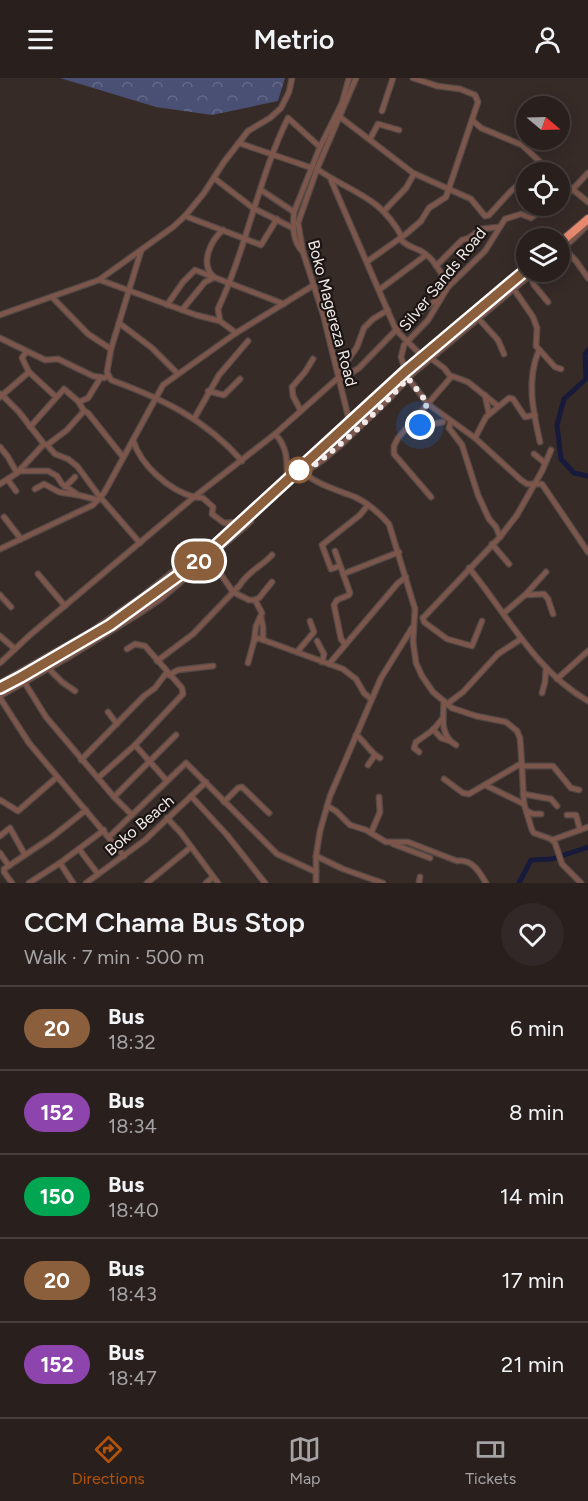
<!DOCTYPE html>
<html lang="en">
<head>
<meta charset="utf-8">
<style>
  body { margin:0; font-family:Figtree,sans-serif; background:#312827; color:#f1f3f6; height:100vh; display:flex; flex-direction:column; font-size:22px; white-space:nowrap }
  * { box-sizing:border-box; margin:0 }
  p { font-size:20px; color:#a5a3a4 }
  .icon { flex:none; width:33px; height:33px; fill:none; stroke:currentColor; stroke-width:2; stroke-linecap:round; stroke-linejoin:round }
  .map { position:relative; height:805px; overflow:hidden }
  .details { display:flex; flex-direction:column; background:#29201e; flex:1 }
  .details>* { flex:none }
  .badge { padding:0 12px; border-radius:20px; font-size:21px; line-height:39px }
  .needle { width:39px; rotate:109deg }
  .fabs { position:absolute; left:516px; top:18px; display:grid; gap:12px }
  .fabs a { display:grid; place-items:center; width:54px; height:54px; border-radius:50%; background:#29201e; box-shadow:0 3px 15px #0003,0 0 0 2px #453e3c; font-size:30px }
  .you { position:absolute; width:30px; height:30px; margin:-15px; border:4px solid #fff; border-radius:50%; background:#1a73e8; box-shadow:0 0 0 9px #1a73e833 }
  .map>.badge { position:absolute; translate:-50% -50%; box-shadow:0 0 0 3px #fff }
  .round { display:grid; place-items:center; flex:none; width:63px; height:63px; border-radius:32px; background:#312827 }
  .head { display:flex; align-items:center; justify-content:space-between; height:102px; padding:0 24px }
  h1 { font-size:28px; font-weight:600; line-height:45px }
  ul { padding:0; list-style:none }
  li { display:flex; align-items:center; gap:18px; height:84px; padding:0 24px; border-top:2px solid #453e3c }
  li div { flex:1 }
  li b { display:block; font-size:22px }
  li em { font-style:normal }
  li .badge { min-width:66px; font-weight:700; text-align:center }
  header { display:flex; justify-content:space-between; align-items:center; height:78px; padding:0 24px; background:#29201e; font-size:27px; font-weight:600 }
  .menu { display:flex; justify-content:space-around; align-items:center; height:84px; border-top:2px solid #453e3c; background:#29201e; font-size:16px; color:#a5a3a4 }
  .menu a { display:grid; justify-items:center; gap:3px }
  .menu .current { color:#b45309 }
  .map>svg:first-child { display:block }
  .forest { fill:url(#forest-crowns) }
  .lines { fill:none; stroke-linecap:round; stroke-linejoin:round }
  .river { stroke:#171a3a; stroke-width:5 }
  .minor-casing { stroke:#554a47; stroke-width:7 }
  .highway-casing { stroke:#554a47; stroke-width:10 }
  .minor { stroke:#7c564b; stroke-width:4.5 }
  .highway { stroke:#e6896f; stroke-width:8 }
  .line-casing { stroke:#fff; stroke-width:14 }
  .line { stroke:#8b5e3c; stroke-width:9 }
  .walk { stroke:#f2eae8; stroke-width:6; stroke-dasharray:0 10.8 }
  .stop-dot { fill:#fff; stroke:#8b5e3c; stroke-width:3 }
  .labels { text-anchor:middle; stroke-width:4.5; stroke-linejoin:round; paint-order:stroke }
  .street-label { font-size:16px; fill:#f2eae8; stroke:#1a1513 }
</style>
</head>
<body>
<header><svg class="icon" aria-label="menu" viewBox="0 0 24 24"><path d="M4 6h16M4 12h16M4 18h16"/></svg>Metrio<svg class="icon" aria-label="person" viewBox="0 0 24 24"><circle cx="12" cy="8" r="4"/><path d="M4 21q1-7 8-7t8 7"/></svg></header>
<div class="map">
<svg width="588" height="805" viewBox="0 0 588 805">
  <defs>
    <pattern id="forest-crowns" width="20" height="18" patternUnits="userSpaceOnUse" patternTransform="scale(1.5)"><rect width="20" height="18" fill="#4a5074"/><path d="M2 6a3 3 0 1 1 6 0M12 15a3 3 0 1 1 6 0" fill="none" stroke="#656988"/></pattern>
  </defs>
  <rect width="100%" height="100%" fill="#372b28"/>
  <!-- forest -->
  <path class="forest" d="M60,0H285L278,23L212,37L156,29Z"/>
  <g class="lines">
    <!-- river -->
    <g class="river">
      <path d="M588,272L585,276L586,301L564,321L557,347L561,381L574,395L588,398"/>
      <path d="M519,805L531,782L552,781L588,769"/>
    </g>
    <!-- minor casing -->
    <g class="minor-casing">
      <g id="minor">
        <path d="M382,33L393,0"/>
        <path d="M340,39L413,95L471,121L485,138L489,137L510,114L526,100"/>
        <path d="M472,42L481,50L522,67L551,94"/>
        <path d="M370,61L378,46L399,52"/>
        <path d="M239,65L312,90"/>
        <path d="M317,91C353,116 379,117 402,159"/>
        <path d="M533,94L543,87"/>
        <path d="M214,100L253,130L293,150"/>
        <path d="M560,101L588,124"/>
        <path d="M331,102L396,252L423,279"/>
        <path d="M261,112L294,134"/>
        <path d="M560,120L572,112L588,95"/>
        <path d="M547,128L531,140L521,136L505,141L485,173L448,209L428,242L404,267L401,279L408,300L428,326L475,360L521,402L527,406H542L588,474"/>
        <path d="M384,133L406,110L414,96"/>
        <path d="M185,138L261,167L277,141"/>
        <path d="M400,161C409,170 411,168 421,173C434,180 442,196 448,209"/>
        <path d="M560,166L576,183L588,200"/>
        <path d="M560,171L569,165L588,147"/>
        <path d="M141,173L111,271L107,294L111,302C163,321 205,341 242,383"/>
        <path d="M303,174C292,164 293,147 294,134L320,69L342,25L349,0"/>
        <path d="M368,183L406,156L421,143L429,130L446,119L478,24L475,17L460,11L437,8L413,0"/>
        <path d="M436,188L462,162L469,160L481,151L499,149"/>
        <path d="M530,197L534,207L548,224"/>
        <path d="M214,199C199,186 211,162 223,152"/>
        <path d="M100,202L196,237L220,243L236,255"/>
        <path d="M513,210L533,239L537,250L536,268L555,289L561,291"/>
        <path d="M379,212L426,177"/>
        <path d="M52,219L88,256L111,271"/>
        <path d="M167,227L183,204L195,192L284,226"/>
        <path d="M182,232L205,204L213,200"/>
        <path d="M0,237L99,202L173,149L185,138L204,115L224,84L248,53L270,40L281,30L289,14L292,0"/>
        <path d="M478,240L498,262L504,276"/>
        <path d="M220,243L218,231C247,169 258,101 288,40L320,69"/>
        <path d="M119,245L152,270L177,295"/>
        <path d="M0,260L45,282L58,281L93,298L104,300L108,298"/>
        <path d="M539,272C526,302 533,333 540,364"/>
        <path d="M26,274L22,280L29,294"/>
        <path d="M429,279L444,290L451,299"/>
        <path d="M339,295L357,269L364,250L373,241L388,232"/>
        <path d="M340,302L359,290L396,252L439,220"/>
        <path d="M208,313L224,317L240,301"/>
        <path d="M1,316L19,334L44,366"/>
        <path d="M485,317L489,336"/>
        <path d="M0,319L29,294L56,319"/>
        <path d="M79,324L88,320L101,299"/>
        <path d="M301,333L293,318L292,309L305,294L313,281"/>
        <path d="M194,341L219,297L248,263"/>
        <path d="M352,343L348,338L323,236L303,174L298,145L317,91L356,0"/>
        <path d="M411,343L423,348L443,344"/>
        <path d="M451,343L449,350L462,367L478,417L489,441L496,449L500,459"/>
        <path d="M30,349L64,311L78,323L84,333L88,335L123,379"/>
        <path d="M275,356C288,369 287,384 287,401"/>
        <path d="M475,360L486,339L509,320L513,321L525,339L535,337"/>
        <path d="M133,362C141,388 169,412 194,419L275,356L339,299"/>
        <path d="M47,367L55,376L68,381L77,388L100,419L140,465"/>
        <path d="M0,369L8,379L17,395"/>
        <path d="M534,376L545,385"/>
        <path d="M300,391C316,407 335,411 355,419C368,425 380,436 389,446L415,531L413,563L416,585L422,598L433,614L452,630L476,638L506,644L517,653L520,660L521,672L524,726L532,752L534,755L551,761L555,765L562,786L581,805"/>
        <path d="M19,393H48L57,398L62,406L78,417L98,422"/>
        <path d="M304,395L323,382L344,364L390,320L411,297L534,194"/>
        <path d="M8,402L16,413"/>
        <path d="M0,406L17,395L44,366L47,367L67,352L84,333"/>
        <path d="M65,409L75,399"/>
        <path d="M35,411L44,406L59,414L77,417"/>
        <path d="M431,419L394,376V368L398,360L452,298L468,304L498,328"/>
        <path d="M4,439L21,461"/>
        <path d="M492,466L509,486"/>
        <path d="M0,471L93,427L104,415L163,307L236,255L314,207"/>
        <path d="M335,473L350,515L349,517L337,522L334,527L341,561L345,566"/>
        <path d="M340,488L331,491L322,467L360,437L368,427"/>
        <path d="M469,490C507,536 535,593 588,623"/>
        <path d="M38,496L65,528"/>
        <path d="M343,496L399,474"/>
        <path d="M0,517L11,529"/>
        <path d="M525,517L544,516L548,521L553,536"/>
        <path d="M504,535L525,517L546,494"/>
        <path d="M261,539L263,549V562"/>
        <path d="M423,540L500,459L517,437L542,393L551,372"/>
        <path d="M423,540L424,544L447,561L472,568L482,543"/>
        <path d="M0,558L15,571"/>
        <path d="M254,563L256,548L262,535L255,522"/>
        <path d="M317,563L324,576L322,584"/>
        <path d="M297,574L314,554L310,543"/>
        <path d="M157,583L193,556L240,507C248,493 261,489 272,477"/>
        <path d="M0,585L30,557L194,419L203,420L213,429L212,436L224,445L239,444"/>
        <path d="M248,585L254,563L258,560L343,591L356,601L364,615L371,621"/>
        <path d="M329,586L398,505L406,499"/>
        <path d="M48,590L62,604L75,613"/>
        <path d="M169,597L178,592L213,588"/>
        <path d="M557,601L588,573"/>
        <path d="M23,602L46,639L114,719L132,737"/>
        <path d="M0,605L93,552L141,519L190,480L201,481L220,495L233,514L249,522H254L259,520L272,504"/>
        <path d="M542,615L545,604L546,590"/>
        <path d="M0,618L67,580L137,537L162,520L248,446L251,443L248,438"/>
        <path d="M0,620L29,665L124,778"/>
        <path d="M444,623C443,640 440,658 456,667"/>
        <path d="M447,626L463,614L498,576L521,561"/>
        <path d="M108,634L117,646"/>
        <path d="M433,651L441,660L450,663"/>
        <path d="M356,657C365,663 370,675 380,680"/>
        <path d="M135,667L167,703"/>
        <path d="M419,674L414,670L416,664L433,652L443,640"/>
        <path d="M81,682L144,618L155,610L167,594"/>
        <path d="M368,687L375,677"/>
        <path d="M521,688H553L571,710L579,712"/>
        <path d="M98,700L135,667L183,616L182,610L145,568L135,566L127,571"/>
        <path d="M444,701L463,715L469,716L522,685"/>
        <path d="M485,707L524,726"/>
        <path d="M523,716L551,721L557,728"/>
        <path d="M191,718L227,757L265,805"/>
        <path d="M114,719L176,657"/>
        <path d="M0,722L18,733L57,699"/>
        <path d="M224,724L238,710L242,709L269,735"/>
        <path d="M327,728L336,733L350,747L366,752L386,764H408L457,783C472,781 479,793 486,805"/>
        <path d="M527,733L533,736H541"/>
        <path d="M567,737H576L580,752"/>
        <path d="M167,740L181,755L218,805"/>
        <path d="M371,755L380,734L379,719"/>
        <path d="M0,758L10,750L25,777"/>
        <path d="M109,759L186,685L277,776L316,794"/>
        <path d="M552,762L588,749"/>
        <path d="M393,766L430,780"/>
        <path d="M79,771L98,796"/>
        <path d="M0,775L9,788"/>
        <path d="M316,778L343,791L383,805"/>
        <path d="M60,785L73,805"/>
        <path d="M12,805L4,794V791L52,759L86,732"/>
        <path d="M29,805L60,785L104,752"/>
        <path d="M86,805L145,762L206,704"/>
        <path d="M147,805L191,769"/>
        <path d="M206,805L213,799"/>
        <path d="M316,805V778L320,753L330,718L381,600L412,550"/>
        <path d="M419,805L420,799"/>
      </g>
    </g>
    <!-- highway casing -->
    <g class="highway-casing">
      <g id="highway">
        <path d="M560,165L588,141"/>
        <path d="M0,610L21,599L110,547L201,481L406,293L526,192"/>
      </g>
    </g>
    <!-- minor -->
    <use href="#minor" class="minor"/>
    <!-- highway -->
    <use href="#highway" class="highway"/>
  </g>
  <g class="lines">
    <!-- line casing -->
    <g class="line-casing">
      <path id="line" d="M0,610L21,599L110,547L201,481L406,293L526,192"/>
    </g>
    <!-- line -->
    <use href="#line" class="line"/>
    <!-- walk -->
    <path class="walk" d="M299,392L300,391L304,395C342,367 377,335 408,300L428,326L411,343L420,347"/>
  </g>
  <!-- markers -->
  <circle class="stop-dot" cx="299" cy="392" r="12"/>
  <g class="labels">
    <!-- street labels -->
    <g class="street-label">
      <text transform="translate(442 201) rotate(-51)" y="6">Silver Sands Road</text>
      <text transform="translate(333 235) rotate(75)" y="6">Boko Magereza Road</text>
      <text transform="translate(139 747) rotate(-40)" y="6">Boko Beach</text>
    </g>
  </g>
</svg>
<div class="fabs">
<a><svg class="needle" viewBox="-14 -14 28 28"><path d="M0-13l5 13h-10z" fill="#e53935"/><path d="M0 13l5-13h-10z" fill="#a5a3a4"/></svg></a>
<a><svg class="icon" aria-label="locate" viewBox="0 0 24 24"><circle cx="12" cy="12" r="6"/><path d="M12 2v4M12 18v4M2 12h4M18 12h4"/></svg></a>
<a><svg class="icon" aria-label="layers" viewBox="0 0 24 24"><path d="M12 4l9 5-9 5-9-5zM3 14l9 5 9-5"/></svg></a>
</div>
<div class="you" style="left:420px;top:347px"></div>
<b class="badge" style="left:199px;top:483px;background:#8b5e3c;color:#fff">20</b>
</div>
<section class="details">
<div class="head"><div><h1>CCM Chama Bus Stop</h1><p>Walk · 7 min · 500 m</p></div><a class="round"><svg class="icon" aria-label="heart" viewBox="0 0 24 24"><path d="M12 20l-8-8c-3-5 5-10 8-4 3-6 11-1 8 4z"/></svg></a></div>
<ul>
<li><span class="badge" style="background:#8b5e3c;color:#fff">20</span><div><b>Bus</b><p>18:32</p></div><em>6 min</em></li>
<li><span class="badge" style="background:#8e44ad;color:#fff">152</span><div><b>Bus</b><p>18:34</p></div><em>8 min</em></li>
<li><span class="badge" style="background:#00a651;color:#fff">150</span><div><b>Bus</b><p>18:40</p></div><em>14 min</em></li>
<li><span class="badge" style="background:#8b5e3c;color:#fff">20</span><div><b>Bus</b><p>18:43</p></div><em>17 min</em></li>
<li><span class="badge" style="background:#8e44ad;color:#fff">152</span><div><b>Bus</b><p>18:47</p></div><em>21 min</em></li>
</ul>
</section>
<nav class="menu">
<a class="current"><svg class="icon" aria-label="directions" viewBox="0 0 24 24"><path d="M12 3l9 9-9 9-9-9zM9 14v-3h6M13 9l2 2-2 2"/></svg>Directions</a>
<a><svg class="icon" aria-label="map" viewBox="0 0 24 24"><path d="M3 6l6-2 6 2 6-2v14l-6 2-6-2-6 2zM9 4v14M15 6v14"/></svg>Map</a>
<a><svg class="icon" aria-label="tickets" viewBox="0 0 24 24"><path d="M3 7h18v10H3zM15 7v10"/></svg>Tickets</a>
</nav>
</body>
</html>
